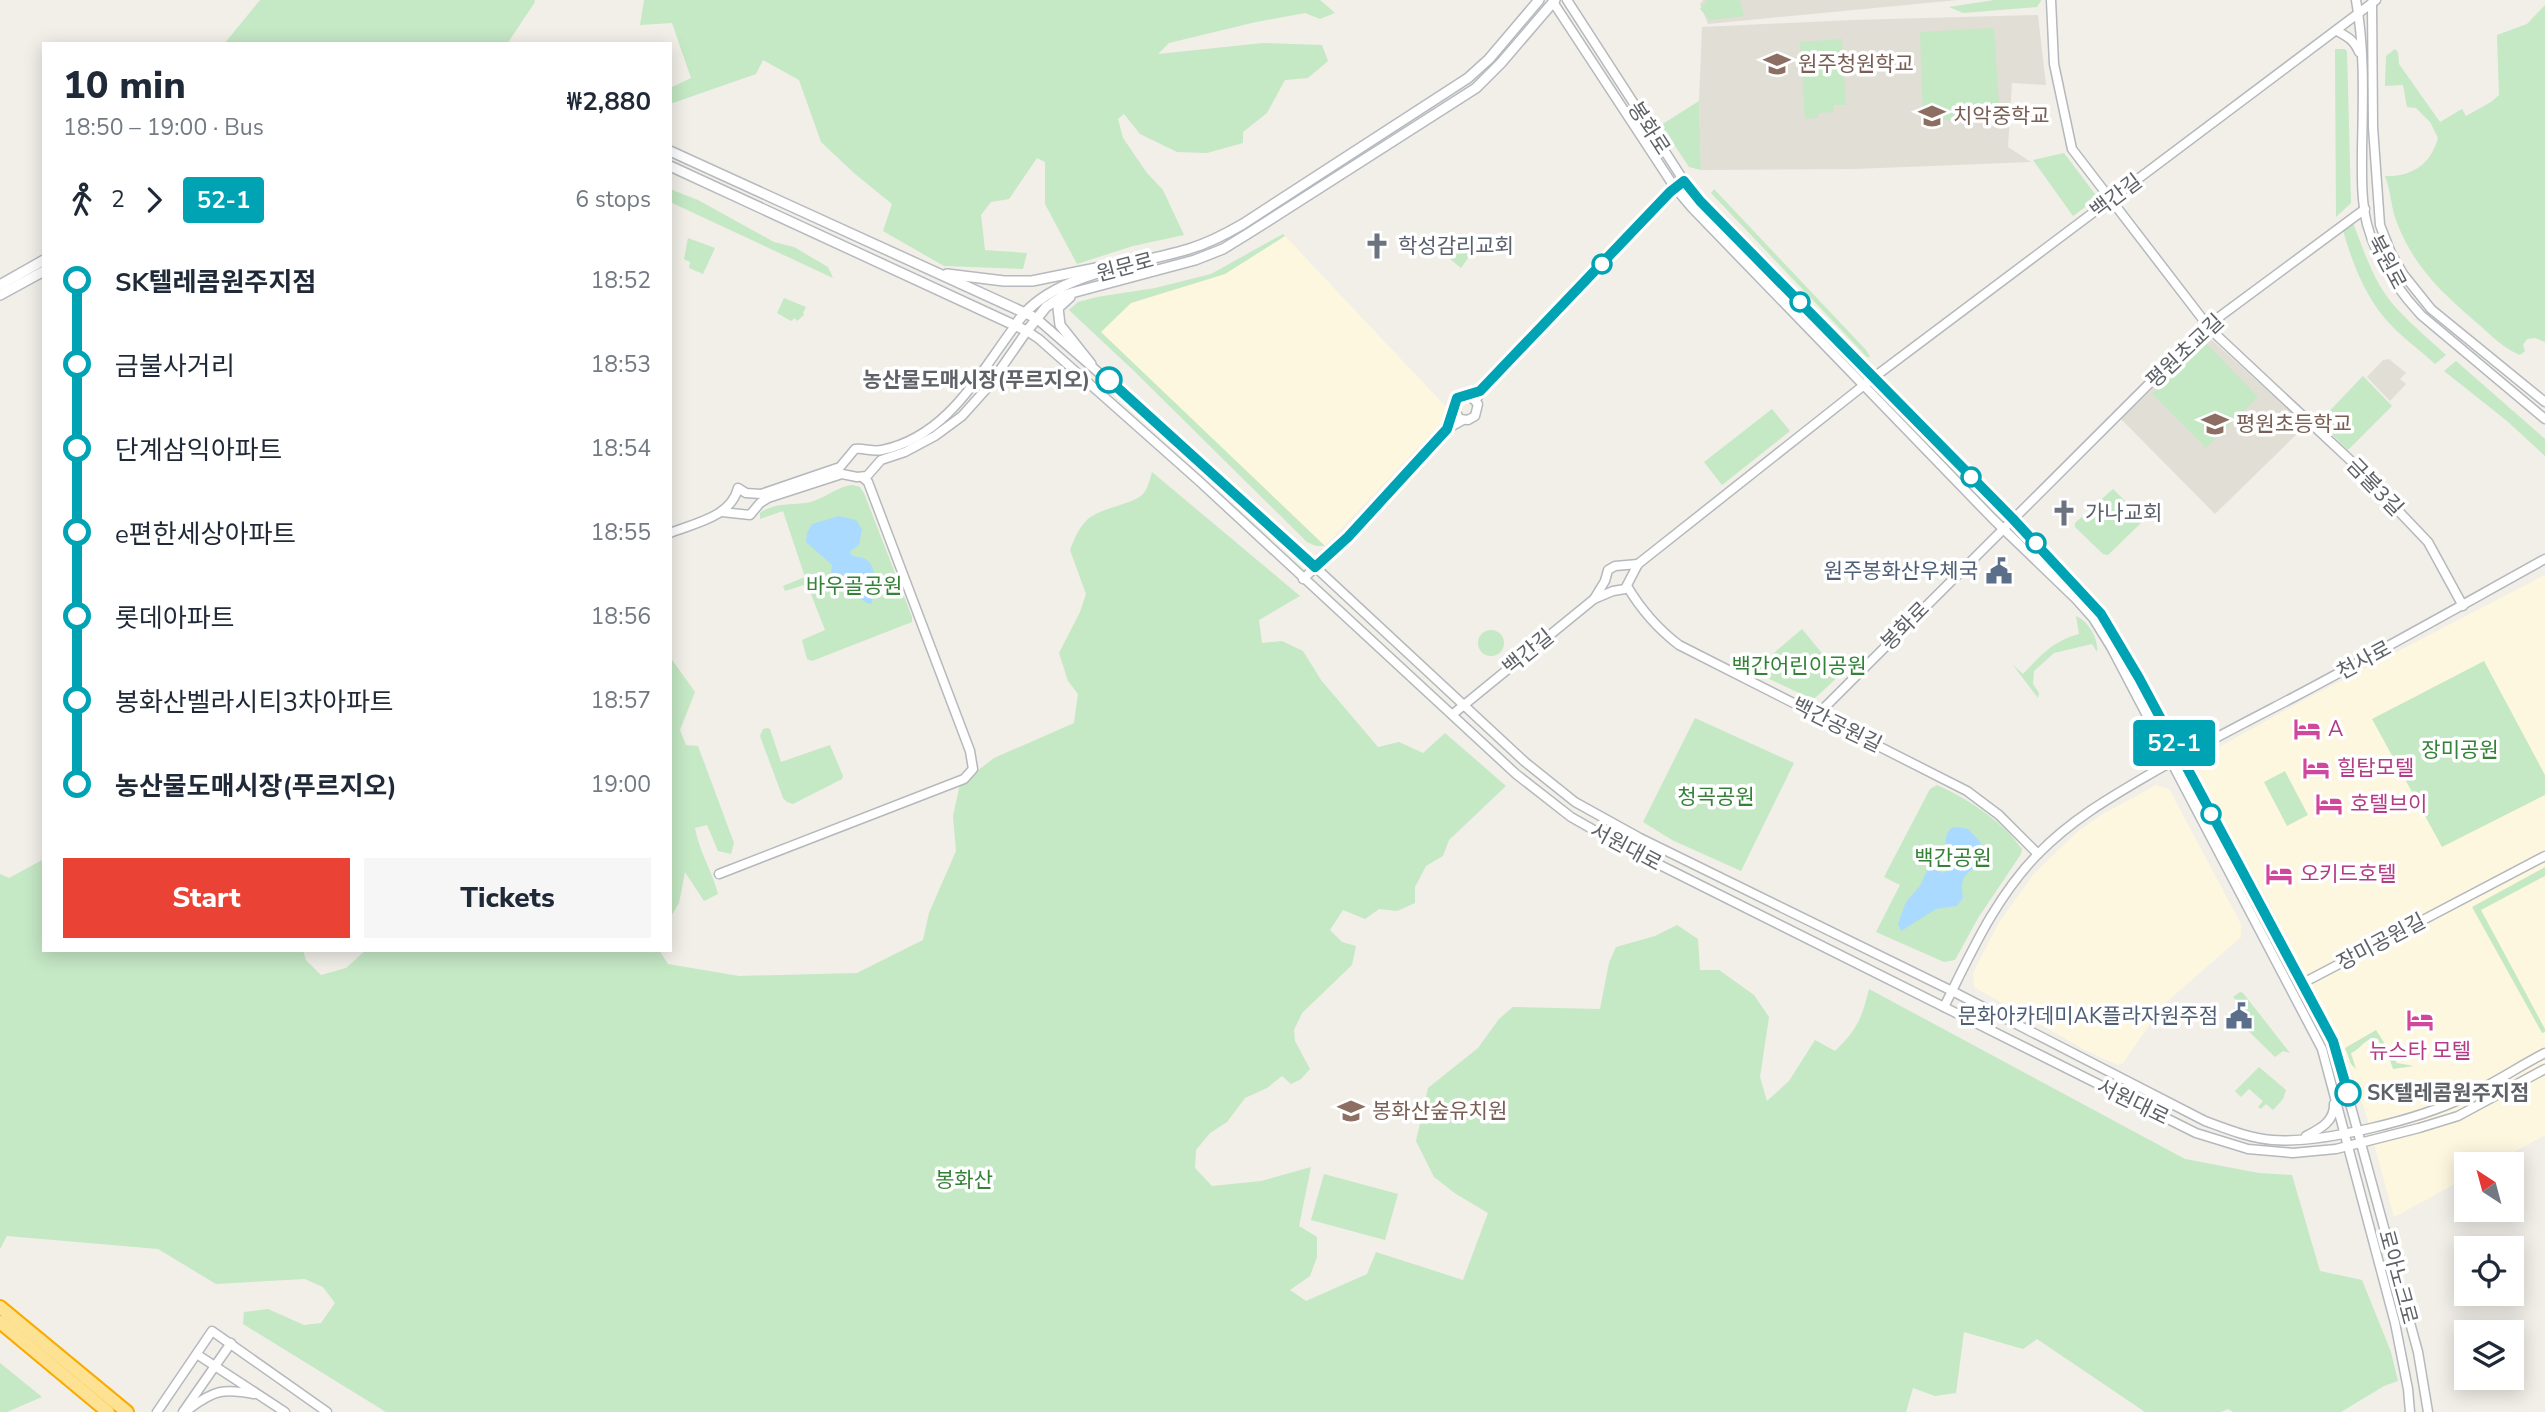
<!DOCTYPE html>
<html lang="en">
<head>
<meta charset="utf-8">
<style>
  body { margin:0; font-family:"Nunito Sans","Noto Sans KR",sans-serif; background:#f6f6f7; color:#1f2937; height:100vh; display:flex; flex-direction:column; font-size:26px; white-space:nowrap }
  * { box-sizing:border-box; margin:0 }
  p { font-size:23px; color:#747a83 }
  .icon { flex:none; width:38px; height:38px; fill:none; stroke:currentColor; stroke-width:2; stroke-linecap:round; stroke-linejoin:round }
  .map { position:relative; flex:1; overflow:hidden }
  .panel { position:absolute; left:42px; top:42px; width:630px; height:910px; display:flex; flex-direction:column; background:#fff; border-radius:0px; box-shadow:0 4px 18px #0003 }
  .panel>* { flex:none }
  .badge { padding:0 14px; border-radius:5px; font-size:24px; line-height:46px }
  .needle { width:46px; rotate:324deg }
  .buttons { position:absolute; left:2454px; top:1152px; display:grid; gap:14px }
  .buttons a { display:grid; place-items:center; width:70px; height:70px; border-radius:0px; background:#fff; box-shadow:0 4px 18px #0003; font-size:35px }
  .map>.badge { position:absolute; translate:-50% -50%; box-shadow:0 0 0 4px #fff }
  .legs { display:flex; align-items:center; gap:10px; height:77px; padding:0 21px; font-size:23px }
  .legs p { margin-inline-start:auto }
  .overview { display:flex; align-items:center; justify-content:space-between; height:119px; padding:0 21px }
  h1 { font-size:38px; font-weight:800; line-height:52px }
  .cta { display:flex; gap:14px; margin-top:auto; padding:14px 21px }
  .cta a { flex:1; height:80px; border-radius:0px; background:#ea4335; color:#fff; font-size:28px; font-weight:800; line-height:80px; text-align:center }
  .cta a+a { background:#f6f6f7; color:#1f2937 }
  ul { padding:0 21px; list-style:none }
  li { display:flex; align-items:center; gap:24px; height:84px; font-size:26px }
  li i { display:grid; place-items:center; width:10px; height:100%; margin:0 9px; background:currentColor }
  li i::after { content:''; width:18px; height:18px; margin:-9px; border:5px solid; border-radius:50%; background:#fff }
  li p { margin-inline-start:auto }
  li:first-child i { background:linear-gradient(#0000 50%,currentColor 0) }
  li:last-child i { background:linear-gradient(currentColor 50%,#0000 0) }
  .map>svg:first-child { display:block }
  .commercial { fill:#fef7e0 }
  .education { fill:#e1ded6 }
  .green { fill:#c5e8c5 }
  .water { fill:#aadaff }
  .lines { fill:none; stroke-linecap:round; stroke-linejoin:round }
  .tertiary-casing { stroke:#b5b8bc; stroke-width:11 }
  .secondary-casing { stroke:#b6babf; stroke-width:12 }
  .motorway-casing { stroke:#f9ab00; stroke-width:16 }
  .tertiary { stroke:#fff; stroke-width:8 }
  .secondary { stroke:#fff; stroke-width:9 }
  .motorway { stroke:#fde293; stroke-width:12 }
  .line-1-casing { stroke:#fff; stroke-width:16 }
  .line-1 { stroke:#00a3b4; stroke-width:10 }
  .stop-1-dot { fill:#fff; stroke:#00a3b4; stroke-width:3.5 }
  .labels { text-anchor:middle; stroke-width:7; stroke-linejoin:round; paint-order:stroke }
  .education-label { font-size:21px; fill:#785e54; stroke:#fff; text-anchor:start }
  .street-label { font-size:21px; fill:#5f6368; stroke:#fff }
  .worship-label { font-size:21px; fill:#5b616d; stroke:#fff; text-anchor:start }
  .stop-label { font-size:21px; font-weight:bold; fill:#5f6368; stroke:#fff; text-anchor:end }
  .service-label { font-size:21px; fill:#4e5e75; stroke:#fff; text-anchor:end }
  .park-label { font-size:21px; fill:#348238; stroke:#fff }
  .hotel-label { font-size:21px; fill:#b23c85; stroke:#fff; text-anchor:start }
</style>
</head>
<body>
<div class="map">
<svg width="2545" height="1412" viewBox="0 0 2545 1412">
  <rect width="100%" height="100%" fill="#f1efe8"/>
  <!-- commercial -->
  <g class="commercial">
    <path d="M1285,236L1447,408L1441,423L1325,546L1100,332L1131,303L1225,274Z"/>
    <path d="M2545,575V1135L2492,1164H2466V1178L2394,1217L2366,1114L2341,1043L2314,994L2270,904L2198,772L2197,765L2199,758L2308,698Z"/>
    <path d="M2156,785L2169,789L2241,924V937L2163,1005L2123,1063L2118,1065L2087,1051L1974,987L1973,973L1998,924L2033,875L2077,832L2103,814Z"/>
  </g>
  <!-- education -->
  <g class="education">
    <path d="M1703,0H1958L1708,24L1700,4Z"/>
    <path d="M2038,15L2046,85L2012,83L2008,147L2031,162L1855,169L1701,170L1699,100L1702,27L1852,20Z"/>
    <path d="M2204,339H2211L2302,422L2304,427L2215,514L2121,419Z"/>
    <path d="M2389,359L2406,373L2400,379L2406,384L2390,401L2367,377L2383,360Z"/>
  </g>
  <!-- green -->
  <g class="green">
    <path d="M260,0H534L535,2L507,44H224Z"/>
    <path d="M644,0H1320L1335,13L1320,19L1305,13L1256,22L1169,43L1158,54L1263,43L1322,45L1328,61L1308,78L1285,80L1267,113L1243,132V143L1207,153L1177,152L1140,134L1124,114L1118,119L1123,138L1147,173L1163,190L1184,235L1133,246L1077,264L1045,204V162L1037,158L1009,199L991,202L981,215L985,250L1027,253L1023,269L944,266L883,231L892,204L854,173L821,142L799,80L763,60L756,74L670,104V88L691,78L672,23L640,25Z"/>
    <path d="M1707,0H1740L1744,16L1710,20L1700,9Z"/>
    <path d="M1994,0H2041V1L2037,7L1963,13L1949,7Z"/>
    <path d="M2545,5V342L2535,338L2527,339L2523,345L2525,351L2520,355C2504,349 2490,334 2477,323C2441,292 2415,268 2397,223C2391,208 2391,191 2385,176C2412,177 2431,164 2438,138L2430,122L2416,108L2407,107L2403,85L2385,86L2386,56L2395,49L2398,52L2399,64L2440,122L2462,109L2466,116L2491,102L2499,95L2497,35L2527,24Z"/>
    <path d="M1994,28L2000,119L1923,120L1920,32Z"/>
    <path d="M1842,39L1846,105H1834V112L1818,113V118L1805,119L1800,42Z"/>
    <path d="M2335,49H2345L2347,52L2351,203L2336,217Z"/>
    <path d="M1699,101L1701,170L1689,167L1661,125Z"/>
    <path d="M2064,153L2095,194L2096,199L2073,216L2033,160Z"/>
    <path d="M670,189L698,200L774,242L794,247L828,267L833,278L670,202Z"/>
    <path d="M1714,189L1866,350L1870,357H1867L1711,193Z"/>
    <path d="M2353,223C2365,254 2375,286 2398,310C2413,326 2430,340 2446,355L2435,364C2418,348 2397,334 2383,316C2362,290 2351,258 2342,227Z"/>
    <path d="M1283,234L1285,236L1225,274L1131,303L1101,332L1325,546H1316L1307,542L1133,370L1069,310L1078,302L1097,297L1155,288L1211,274Z"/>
    <path d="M688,238L715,248L703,274L689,268L690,262L684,259Z"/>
    <path d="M1462,238L1471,240L1476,247L1461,268L1450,259L1454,255L1450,252L1457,245L1456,241Z"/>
    <path d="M784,298L806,307L803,313L804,315L797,321L795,318L791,321L777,313Z"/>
    <path d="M2206,343L2258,397L2206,448L2152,394Z"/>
    <path d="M2456,361L2545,439V456L2507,421L2444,371Z"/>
    <path d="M2363,376L2392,406L2348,450L2319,422Z"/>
    <path d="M1772,409L1790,431L1722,485L1704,462Z"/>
    <path d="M1152,472L1300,596L1259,620L1262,643L1282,641L1303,651L1321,680L1378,747L1399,742L1423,753L1445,733L1506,786L1449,840L1443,856L1426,866L1415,887V903L1397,911L1379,909L1365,919L1343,910L1330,930L1342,942L1356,946L1352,965L1302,1013L1294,1030L1295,1041L1310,1069L1301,1079L1291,1084L1282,1076L1267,1088L1245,1098L1227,1122L1210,1133L1196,1150L1195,1168L1212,1186L1261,1181L1311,1167L1299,1226L1317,1237V1257L1310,1276L1290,1290L1306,1301L1367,1274L1376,1252L1463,1280L1488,1213L1456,1194L1434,1177L1416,1141L1428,1088L1478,1048L1499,1019L1513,1007L1600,1009L1609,963L1616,947L1655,936L1677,925L1698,939L1700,970H1719L1754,995L1769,1017L1760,1077L1767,1101L1789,1081L1815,1040L1835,1051C1857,1030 1862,1018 1869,989L2185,1159L2259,1173L2292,1175L2320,1271L2362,1280L2391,1352L2398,1381L2384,1386L2341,1412H2233L2228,1409L2221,1412H2145L2037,1339L2023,1349L1964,1332L1956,1393L1935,1396L1913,1388L1906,1412H386L243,1324L244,1312L268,1309L304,1325L321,1323L335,1303L323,1287L305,1279L216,1284L158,1249L7,1236L0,1249V874L9,878L44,859V950H303L306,960L321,975L346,968L366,950H659L668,964L739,976L857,973L923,940L929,913L956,851L953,816L960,784L994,758L1074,723L1078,694L1068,681L1059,653L1080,612L1086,594L1070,550C1074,540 1078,529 1086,521C1099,507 1134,505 1144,493C1148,487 1150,479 1152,472Z"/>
    <path d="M853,485L860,487L864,493L912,617V622L812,661L807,659L802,640L825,630L807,584L785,591L783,586L805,577L783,511L760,519V513C773,503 790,505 805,503C822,501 837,486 853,485Z"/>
    <path d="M2113,489L2144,520L2108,555L2103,554L2075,527V523Z"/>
    <path d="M2076,616C2088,621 2099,639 2097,652L2092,644L2054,653L2034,671L2033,684L2039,693L2038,698L2013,665L2023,674C2040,656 2054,640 2079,634Z"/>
    <path d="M1802,629L1840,675L1815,698L1805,696L1753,671Z"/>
    <circle cx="1491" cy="643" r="13"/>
    <path d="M670,657L695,692L680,730L686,745L698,746L734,843L731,854L718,851L707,825L695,828C699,851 712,871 718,894L704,901L685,872L679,903L670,918Z"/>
    <path d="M2484,661L2545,775V795L2442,847L2372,719Z"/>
    <path d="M1695,718L1794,763L1741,871L1672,840L1643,822Z"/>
    <path d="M767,728L770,729L781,762L830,745L843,776L842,779L793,804L787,802L783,798L760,736L763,729Z"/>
    <path d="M2285,771L2308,815L2287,826L2264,782Z"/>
    <path d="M1937,785C1968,799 2001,820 2022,849L2021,854L1978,918L1955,960L1944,962L1876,932L1900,885L1884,877L1930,789Z"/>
    <path d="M2545,867V876L2481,910L2545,1029V1032L2542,1033L2472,907Z"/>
    <path d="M2240,992L2243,993L2290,1053L2283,1051L2275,1057L2230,1013L2240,1003L2233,997Z"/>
    <path d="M2376,1030L2397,1063L2414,1066L2393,1069L2386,1048L2382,1049L2378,1039C2364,1037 2362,1049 2351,1053L2356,1069L2351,1064L2345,1048Z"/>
    <path d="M2259,1067L2286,1090L2283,1099L2273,1110L2266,1104L2261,1109L2258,1107L2263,1101L2249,1089L2241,1097L2235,1091Z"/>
    <path d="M1324,1174L1398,1194L1385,1240L1311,1220Z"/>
    <path d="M0,1363L42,1397L7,1412H0Z"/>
  </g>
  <!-- water -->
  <g class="water">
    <path d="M839,516L856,520L862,529L859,545L850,551L851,555C855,557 859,557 863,558C879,564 875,590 872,603L869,604L830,581L832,565L806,542L807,533L812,524Z"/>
    <path d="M1958,827L1968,829L1981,843L1977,867C1961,875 1961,882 1963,898L1957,906L1936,909L1901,931L1898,924L1906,902L1920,886L1927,871L1934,869L1944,873L1950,867C1951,852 1939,842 1951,828Z"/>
  </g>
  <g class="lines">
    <!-- tertiary casing -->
    <g class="tertiary-casing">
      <g id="tertiary">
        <path d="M1567,0L1684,181L1700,201L2013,519L2101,614L2120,642L2333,1041L2418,1352L2428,1412"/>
        <path d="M2051,0L2054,64L2072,149L2211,330L2349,459L2428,542L2463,606"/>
        <path d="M2356,0C2365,49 2363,100 2362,150C2362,174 2361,200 2367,224C2376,259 2398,290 2421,315L2545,419"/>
        <path d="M1553,2L1675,188L1692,208L1993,519L2076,599L2093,618L2111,647L2322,1049L2395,1323L2408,1389L2410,1412"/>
        <path d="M2372,3L2373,127L2380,225L2391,253L2403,274L2431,309L2545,402"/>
        <path d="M2337,31C2348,37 2354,40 2359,52"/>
        <path d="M1036,318L1215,474L1525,762L1575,802L1640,838L1952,991L2205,1121C2227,1129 2249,1138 2272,1140C2322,1144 2420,1119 2465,1097C2493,1084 2518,1067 2545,1053"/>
        <path d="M1476,400L1481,391L1491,379L1670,192L1679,185"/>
        <path d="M1447,429L1457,398L1469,395L1478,404L1475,416L1468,420L1460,419L1453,409"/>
        <path d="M722,512L750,515L760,503L768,498L842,474L857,477L867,476L881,460L905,452L935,436L962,416L988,387L1027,331L1039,339L1199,481L1516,774L1571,817L1622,846L2196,1133L2248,1149L2293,1153L2336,1149L2419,1128L2458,1116L2545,1069"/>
        <path d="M670,533C695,523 731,517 738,488L746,493L761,494L840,467L855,449C865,448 872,452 882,450C948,436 978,375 1015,326"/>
        <path d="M1303,579L1348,537L1447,429L1463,420"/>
        <path d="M1627,586C1640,608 1658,629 1679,645L1967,791L1999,815L2038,854"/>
        <path d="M1594,599L1605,581L1608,570L1615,566L1638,564"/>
        <path d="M1453,714L1594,599L1613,591L1625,589L1638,564L1873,378L2376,0"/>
        <path d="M1817,715L2207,326L2365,209"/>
        <path d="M719,874L964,779L973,769L970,751L868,482L862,477"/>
        <path d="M2303,983L2545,856"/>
        <path d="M1944,1007C1971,953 1995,898 2038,854C2071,820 2109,798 2150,774C2197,747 2246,722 2294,697C2379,652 2462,605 2545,559"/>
        <path d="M2306,1136C2320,1129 2335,1121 2334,1104"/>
        <path d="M198,1355L285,1412"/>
        <path d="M189,1409C214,1390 224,1388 254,1394"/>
        <path d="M157,1412L212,1331L327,1412"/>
        <path d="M183,1412L231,1343"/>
      </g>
    </g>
    <!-- secondary casing -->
    <g class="secondary-casing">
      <g id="secondary">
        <path d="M670,151L1036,318"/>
        <path d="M670,166L1027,331L1046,307L1064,295L1195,260L1223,249L1249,233L1476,88L1501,63L1555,0"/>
        <path d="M947,274L1004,281H1032L1106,266"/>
        <path d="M0,285L44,260"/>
        <path d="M0,295L44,271"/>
        <path d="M1070,297L1058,308L1060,325L1091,364"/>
        <path d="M1015,326C1045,275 1135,265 1189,249C1209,243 1226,234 1243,224L1468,78L1489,59L1539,0"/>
      </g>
    </g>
    <!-- motorway casing -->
    <g class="motorway-casing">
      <g id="motorway">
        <path d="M0,1307L127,1412"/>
        <path d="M0,1322L108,1412"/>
      </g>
    </g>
    <!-- tertiary -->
    <use href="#tertiary" class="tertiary"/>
    <!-- secondary -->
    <use href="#secondary" class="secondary"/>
    <!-- motorway -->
    <use href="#motorway" class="motorway"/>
  </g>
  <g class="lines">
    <!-- line-1 casing -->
    <g class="line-1-casing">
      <path id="line-1" d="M1109,380L1315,567L1348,537L1447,429L1457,398L1480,391L1670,192L1684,181L1700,201L2013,519L2101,614L2139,678L2333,1041L2348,1093"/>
    </g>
    <!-- line-1 -->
    <use href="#line-1" class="line-1"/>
  </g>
  <!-- icons -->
  <defs>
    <g id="school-bare" transform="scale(2.1)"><path d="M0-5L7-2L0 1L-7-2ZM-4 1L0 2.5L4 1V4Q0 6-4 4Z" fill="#8d6e63" stroke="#fff" stroke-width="2.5" paint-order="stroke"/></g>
    <g id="church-bare" transform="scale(2.1)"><path d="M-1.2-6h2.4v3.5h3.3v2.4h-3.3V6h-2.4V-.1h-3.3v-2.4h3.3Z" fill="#6b7280" stroke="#fff" stroke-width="2.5" paint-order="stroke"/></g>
    <g id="civic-bare" transform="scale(2.1)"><path d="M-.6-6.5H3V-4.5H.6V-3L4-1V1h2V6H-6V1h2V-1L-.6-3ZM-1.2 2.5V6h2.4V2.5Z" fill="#5c6f8a" stroke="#fff" stroke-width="2.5" paint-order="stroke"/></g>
    <g id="hotel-bare" transform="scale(2.1)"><path d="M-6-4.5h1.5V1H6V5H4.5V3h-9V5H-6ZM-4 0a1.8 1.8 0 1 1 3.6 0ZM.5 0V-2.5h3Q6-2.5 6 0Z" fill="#d1479c" stroke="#fff" stroke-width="2.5" paint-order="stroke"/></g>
  </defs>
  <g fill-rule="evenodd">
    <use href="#school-bare" x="1777" y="64"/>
    <use href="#school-bare" x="1932" y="116"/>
    <use href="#church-bare" x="1377" y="246"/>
    <use href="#school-bare" x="2215" y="424"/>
    <use href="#church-bare" x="2064" y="513"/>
    <use href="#civic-bare" x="1999" y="571"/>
    <use href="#hotel-bare" x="2307" y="729"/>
    <use href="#hotel-bare" x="2316" y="768"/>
    <use href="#hotel-bare" x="2329" y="804"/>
    <use href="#hotel-bare" x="2279" y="874"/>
    <use href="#civic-bare" x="2239" y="1016"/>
    <use href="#hotel-bare" x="2420" y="1020"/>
    <use href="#school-bare" x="1351" y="1111"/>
  </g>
  <!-- markers -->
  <g class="stop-1-dot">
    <circle cx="1602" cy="264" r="9"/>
    <circle cx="1800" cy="302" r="9"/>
    <circle cx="1109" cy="380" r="12"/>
    <circle cx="1971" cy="477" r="9"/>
    <circle cx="2036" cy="543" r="9"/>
    <circle cx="2211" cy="814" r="9"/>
    <circle cx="2348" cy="1093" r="12"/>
  </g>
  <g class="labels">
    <!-- education labels -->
    <g class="education-label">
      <text x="1798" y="71">원주청원학교</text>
      <text x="1953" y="123">치악중학교</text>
      <text x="2236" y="431">평원초등학교</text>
      <text x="1372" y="1118">봉화산숲유치원</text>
    </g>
    <!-- street labels -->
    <g class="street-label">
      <text transform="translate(1649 128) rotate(57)" y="7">봉화로</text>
      <text transform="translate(2116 196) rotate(-37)" y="7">백간길</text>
      <text transform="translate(2387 262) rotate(62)" y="7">북원로</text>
      <text transform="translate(1125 267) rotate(-15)" y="7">원문로</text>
      <text transform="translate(2185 351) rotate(-43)" y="7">평원초교길</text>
      <text transform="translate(2375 487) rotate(46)" y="7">금불3길</text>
      <text transform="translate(1905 626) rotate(-45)" y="7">봉화로</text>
      <text transform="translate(1528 652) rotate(-39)" y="7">백간길</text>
      <text transform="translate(2364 660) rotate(-28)" y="7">천사로</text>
      <text transform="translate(1837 725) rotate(26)" y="7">백간공원길</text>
      <text transform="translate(1626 847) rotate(28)" y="7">서원대로</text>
      <text transform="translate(2381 942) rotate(-28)" y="7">장미공원길</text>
      <text transform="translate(2133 1102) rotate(26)" y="7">서원대로</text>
      <text transform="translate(2398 1277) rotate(75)" y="7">로아노크로</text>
    </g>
    <!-- worship labels -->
    <g class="worship-label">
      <text x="1398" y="253">학성감리교회</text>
      <text x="2085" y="520">가나교회</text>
    </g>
    <!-- stop labels -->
    <g class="stop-label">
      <text x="1090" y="387">농산물도매시장(푸르지오)</text>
      <text x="2367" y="1100" text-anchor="start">SK텔레콤원주지점</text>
    </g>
    <!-- service labels -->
    <g class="service-label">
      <text x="1978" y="578">원주봉화산우체국</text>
      <text x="2218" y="1023">문화아카데미AK플라자원주점</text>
    </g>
    <!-- park labels -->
    <g class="park-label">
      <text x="854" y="593">바우골공원</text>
      <text x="1799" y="673">백간어린이공원</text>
      <text x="2460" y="757">장미공원</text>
      <text x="1716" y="804">청곡공원</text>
      <text x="1953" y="865">백간공원</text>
      <text x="964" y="1187">봉화산</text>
    </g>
    <!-- hotel labels -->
    <g class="hotel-label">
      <text x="2328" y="736">A</text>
      <text x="2337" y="775">힐탑모텔</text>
      <text x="2350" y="811">호텔브이</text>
      <text x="2300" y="881">오키드호텔</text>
      <text x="2420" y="1058" text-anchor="middle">뉴스타 모텔</text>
    </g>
  </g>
</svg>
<div class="buttons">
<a><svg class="needle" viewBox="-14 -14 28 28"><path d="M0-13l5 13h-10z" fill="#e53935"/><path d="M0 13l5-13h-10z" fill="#747a83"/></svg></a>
<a><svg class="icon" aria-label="locate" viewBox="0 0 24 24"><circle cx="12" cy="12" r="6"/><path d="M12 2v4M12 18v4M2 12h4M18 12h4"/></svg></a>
<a><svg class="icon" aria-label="layers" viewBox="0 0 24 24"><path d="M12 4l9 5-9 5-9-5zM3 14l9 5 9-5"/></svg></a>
</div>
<b class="badge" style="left:2174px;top:743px;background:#00a3b4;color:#fff">52-1</b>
<section class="panel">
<div class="overview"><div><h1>10 min</h1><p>18:50 – 19:00 · Bus</p></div><b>₩2,880</b></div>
<div class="legs"><svg class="icon" aria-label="walk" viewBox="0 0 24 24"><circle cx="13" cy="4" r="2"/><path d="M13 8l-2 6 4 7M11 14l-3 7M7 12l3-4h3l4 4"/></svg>2<svg class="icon" aria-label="forward" viewBox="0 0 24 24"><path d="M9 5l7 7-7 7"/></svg><b class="badge" style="background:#00a3b4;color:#fff">52-1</b><p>6 stops</p></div>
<ul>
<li><i style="color:#00a3b4"></i><b>SK텔레콤원주지점</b><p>18:52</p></li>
<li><i style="color:#00a3b4"></i><span>금불사거리</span><p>18:53</p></li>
<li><i style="color:#00a3b4"></i><span>단계삼익아파트</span><p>18:54</p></li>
<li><i style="color:#00a3b4"></i><span>e편한세상아파트</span><p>18:55</p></li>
<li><i style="color:#00a3b4"></i><span>롯데아파트</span><p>18:56</p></li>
<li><i style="color:#00a3b4"></i><span>봉화산벨라시티3차아파트</span><p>18:57</p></li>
<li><i style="color:#00a3b4"></i><b>농산물도매시장(푸르지오)</b><p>19:00</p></li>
</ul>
<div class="cta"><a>Start</a><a>Tickets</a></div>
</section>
</div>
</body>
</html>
